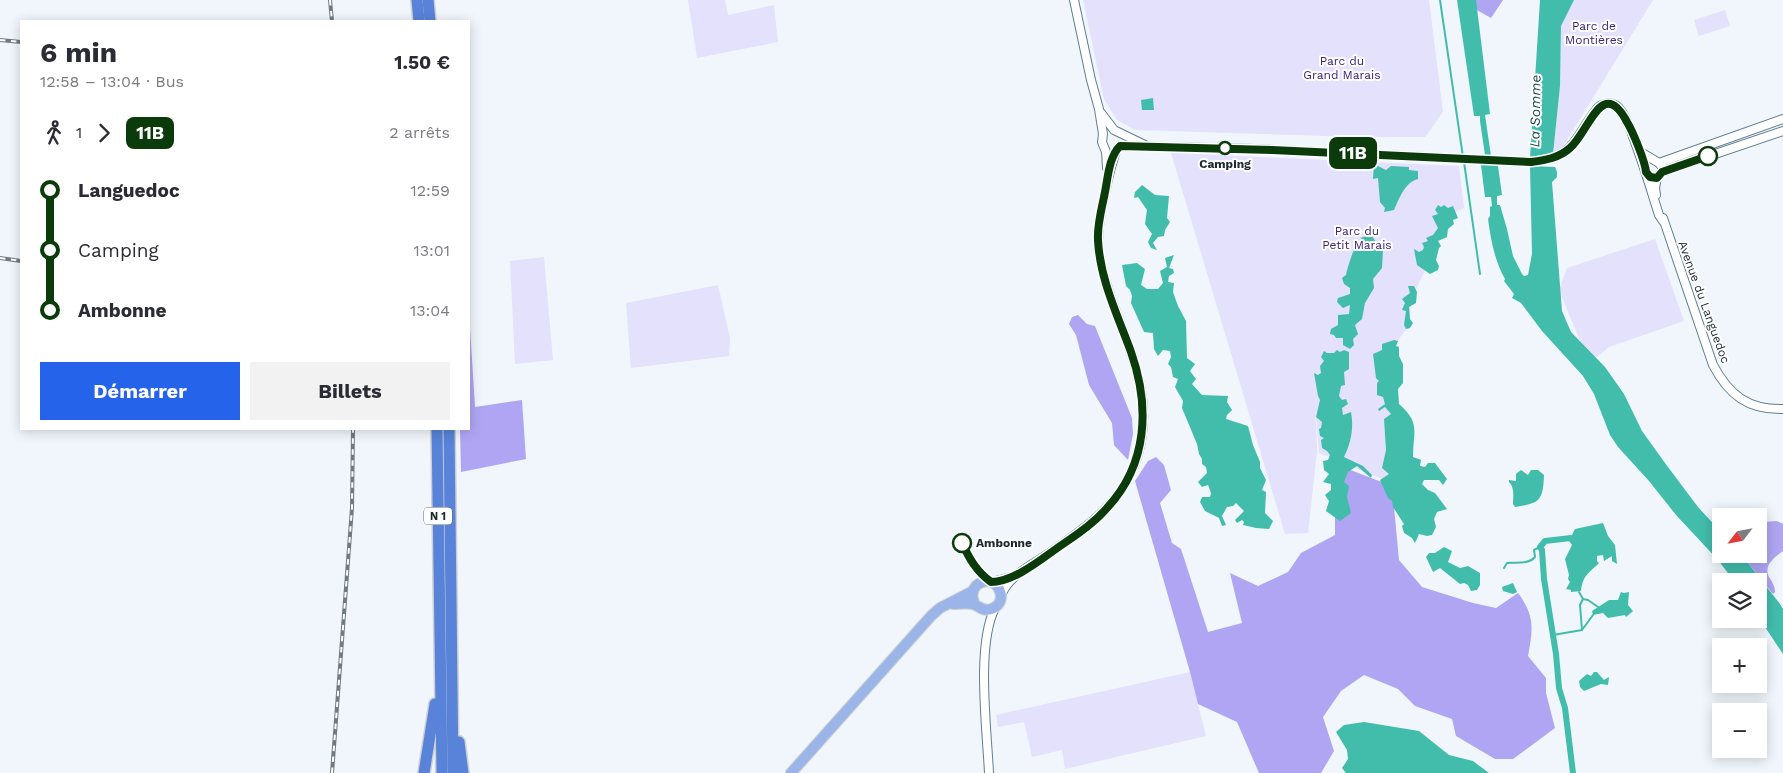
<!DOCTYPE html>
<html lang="fr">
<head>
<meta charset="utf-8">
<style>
  body { margin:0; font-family:"Work Sans",sans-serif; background:#f2f2f3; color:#2b2b33; height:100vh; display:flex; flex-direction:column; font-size:19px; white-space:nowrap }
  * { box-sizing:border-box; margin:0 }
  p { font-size:16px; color:#7c7c81 }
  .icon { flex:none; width:28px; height:28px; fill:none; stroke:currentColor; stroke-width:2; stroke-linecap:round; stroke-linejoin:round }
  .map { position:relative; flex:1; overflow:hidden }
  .drawer { position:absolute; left:20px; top:20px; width:450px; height:410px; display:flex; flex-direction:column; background:#fff; border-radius:0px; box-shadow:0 2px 12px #0003 }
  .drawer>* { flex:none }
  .badge { padding:0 10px; border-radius:8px; font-size:18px; line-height:32px }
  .needle { width:32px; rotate:238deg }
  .buttons { position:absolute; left:1712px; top:508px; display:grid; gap:10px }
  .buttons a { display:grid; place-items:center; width:55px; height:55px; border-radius:0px; background:#fff; box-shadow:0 2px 12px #0003; font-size:25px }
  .map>.badge { position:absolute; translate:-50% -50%; box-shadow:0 0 0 2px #fff }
  .legs { display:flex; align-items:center; gap:8px; height:55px; padding:0 20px; font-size:16px }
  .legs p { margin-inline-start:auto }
  .head { display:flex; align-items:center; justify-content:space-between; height:85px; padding:0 20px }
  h1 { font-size:28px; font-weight:700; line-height:38px }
  .cta { display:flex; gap:10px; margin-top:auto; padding:10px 20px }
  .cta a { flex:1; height:58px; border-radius:0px; background:#2563eb; color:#fff; font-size:20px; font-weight:700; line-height:58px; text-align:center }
  .cta a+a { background:#f2f2f3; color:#2b2b33 }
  ul { padding:0 20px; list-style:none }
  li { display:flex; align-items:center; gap:18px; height:60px; font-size:19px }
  li i { display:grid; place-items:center; width:8px; height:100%; margin:0 6px; background:currentColor }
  li i::after { content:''; width:12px; height:12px; margin:-6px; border:4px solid; border-radius:50%; background:#fff }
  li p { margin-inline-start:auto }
  li:first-child i { background:linear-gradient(#0000 50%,currentColor 0) }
  li:last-child i { background:linear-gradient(currentColor 50%,#0000 0) }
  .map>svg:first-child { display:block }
  .green { fill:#e3e1fc }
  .forest { fill:#afa5f3 }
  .water { fill:#42bdac }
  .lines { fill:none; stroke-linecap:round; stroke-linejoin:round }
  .stream { stroke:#42bdac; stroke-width:2 }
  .canal { stroke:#42bdac; stroke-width:6 }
  .minor-casing { stroke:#5f7e91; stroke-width:10 }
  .major-casing { stroke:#cdd0d2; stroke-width:12 }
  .highway-casing { stroke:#cdd0d2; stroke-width:14 }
  .minor { stroke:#fff; stroke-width:8 }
  .major { stroke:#9bb5e8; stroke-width:10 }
  .highway { stroke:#5883d9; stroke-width:11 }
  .rail-casing { stroke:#707b81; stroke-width:4 }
  .rail { stroke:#fff; stroke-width:2; stroke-dasharray:5.5; stroke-linecap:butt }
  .line-1-casing { stroke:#fff; stroke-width:11 }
  .line-1 { stroke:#0b3b0b; stroke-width:8 }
  .stop-1-dot { fill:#fff; stroke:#0b3b0b; stroke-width:2.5 }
  .labels { text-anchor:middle; stroke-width:4; stroke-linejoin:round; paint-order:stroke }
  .shield { fill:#fff; stroke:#60696f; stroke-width:1 }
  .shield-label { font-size:11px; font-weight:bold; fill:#1c2931 }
  .park-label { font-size:12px; fill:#3a227a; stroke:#fff }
  .stop-label { font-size:12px; font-weight:bold; fill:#1c2931; stroke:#fff }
  .street-label { font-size:12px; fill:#1c2931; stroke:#fff }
  .water-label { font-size:14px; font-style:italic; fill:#174b44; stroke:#fff }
</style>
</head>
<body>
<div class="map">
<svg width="1783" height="773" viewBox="0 0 1783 773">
  <rect width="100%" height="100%" fill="#f0f6fb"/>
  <!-- green -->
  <g class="green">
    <path d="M688,0H725L728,15L774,5L778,42L697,58Z"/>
    <path d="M1083,0H1429L1443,112L1425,137H1358L1135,130L1117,120L1104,99Z"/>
    <path d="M1574,0H1653L1562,148L1553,154L1560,86L1561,25Z"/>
    <path d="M1725,10L1730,26L1699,36L1694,20Z"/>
    <path d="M1171,153L1459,166L1464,208L1447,216L1429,262L1411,300L1409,326L1385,356L1404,488L1319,453L1315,403L1317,451L1308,533L1285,534Z"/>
    <path d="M1655,239L1684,321L1609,347L1595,358L1581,343L1559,290L1567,268Z"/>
    <path d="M544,257L553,360L515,364L510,261Z"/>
    <path d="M718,285L730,338L729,356L631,368L626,303Z"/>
    <path d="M1190,672L1206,736L1065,769L1062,750L1032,757L1024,722L998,727L996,715Z"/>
  </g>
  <!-- forest -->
  <g class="forest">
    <path d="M1474,0H1541H1503L1491,18L1475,9Z"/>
    <path d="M469,311L475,407L522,400L526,459L461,472L460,429H469Z"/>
    <path d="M1078,315L1087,324L1095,326L1132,418L1133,434L1128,460L1114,445L1112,423L1089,385L1076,335L1069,324L1072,317Z"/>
    <path d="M1156,457L1164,465L1171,490L1160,503L1172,543L1181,549L1208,632L1242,623L1230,573L1258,586L1288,572L1301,553L1335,535V464L1392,486L1399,560L1422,587L1473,603L1496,608L1518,593C1535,616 1533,629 1528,656L1546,678V693L1555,728L1513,759H1495L1456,736L1452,719L1415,706L1398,689L1364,675L1341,691L1323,717L1334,751L1321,773H1259L1237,722L1198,704L1190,672L1135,481L1148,461Z"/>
    <path d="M1777,521L1783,524V551C1775,557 1763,565 1769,577C1772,582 1775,586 1775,592L1773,594L1741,554H1759V524L1763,522Z"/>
  </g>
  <!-- water -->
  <g class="water">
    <path d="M1457,0H1476L1490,114L1485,115L1491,156L1498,166L1502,195L1497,196V205H1500L1507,229L1513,256L1522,274L1524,276L1528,275L1532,254L1530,166L1555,167L1557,172V177L1552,182L1562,311L1571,332L1605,367L1624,394L1642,431L1665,463L1698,507L1721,532V554H1741L1780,604L1783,609V654L1759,618V581H1734L1718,560L1676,515L1649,481L1618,447L1610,435L1594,394L1583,376L1542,331L1521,303L1512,298L1514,294L1504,281L1505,279C1494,259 1491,240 1488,219L1490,216V207L1492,206L1491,197H1485L1481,165L1485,155L1480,121V116H1474Z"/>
    <path d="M1540,0H1574L1561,26L1560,86L1553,154L1530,158Z"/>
    <path d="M1153,98L1154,110H1142L1141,100Z"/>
    <path d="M1374,164L1386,170L1391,166L1409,167V170L1418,171V179C1405,182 1399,199 1394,210L1384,212L1385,208L1380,202L1378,178L1373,179Z"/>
    <path d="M1142,185L1155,195L1169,196L1167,218L1170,222L1165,230L1164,236L1158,237L1153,243L1157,250L1151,248L1148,242L1152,234L1145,224L1147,210L1138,197L1134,198L1135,192Z"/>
    <path d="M1438,205L1441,207L1444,205L1448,208L1453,206L1458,218L1453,220L1454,224L1448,229L1447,237L1438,241L1441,246L1439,248L1436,260L1439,266L1438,270L1430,274L1417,265L1414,249L1419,252L1423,250L1424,247L1422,243L1428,241L1426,238L1433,235L1438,228L1432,216L1438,214L1435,210Z"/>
    <path d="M1372,236L1376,242H1385L1380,249L1383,250L1382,268L1373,279L1374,288L1365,303L1362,319L1355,325L1358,334L1353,339L1354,345L1350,349L1343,345V338H1336L1334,335L1330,334L1331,329L1338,325V315L1349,314L1350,305L1343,308L1337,302L1338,298L1350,294V288L1344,284L1342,278L1346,275C1348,266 1355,241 1363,237C1366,236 1369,236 1372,236Z"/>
    <path d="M1174,255L1169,268L1173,269L1174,273L1169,276L1168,282L1174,283L1173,292L1178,306L1186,321L1187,358L1195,364L1190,371L1196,379L1192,384L1202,395L1228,396L1227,402L1232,410L1227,415L1226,419L1248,426L1253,445L1260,462V468L1266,480L1262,490L1266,492L1265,513L1273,521L1269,529L1256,528L1243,525L1244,522L1242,520L1237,523L1235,520L1244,511L1236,503L1233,506L1227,507L1222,516L1226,525L1222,526L1219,518L1205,511L1200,502L1202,497H1210L1211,493L1208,485L1202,487L1198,482L1207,473L1206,467L1202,464V459L1199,454L1197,444L1182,408L1183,401L1175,387L1178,379L1173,377L1171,367L1168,364L1171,357L1170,351L1163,350L1158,356L1154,349L1153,333L1144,332L1131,303L1132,296L1130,290L1126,286L1122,265L1137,263L1145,269L1141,285L1147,289H1158L1163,283L1160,271L1167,267L1165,258Z"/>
    <path d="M1408,286H1414L1417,292L1416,303L1409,307L1410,319L1413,323L1410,328L1406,329L1404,325L1406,311L1402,310L1405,303L1402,299L1410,293Z"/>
    <path d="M1394,340L1398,341L1396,346L1399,347V356L1403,364V383L1398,389L1399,404C1421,423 1413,432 1413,457L1421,460L1420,466L1425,467L1428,463H1435L1447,479L1443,485L1439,480H1424L1422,484L1428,490L1435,493L1447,509L1437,512L1434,519L1436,527L1432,535L1427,536L1419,534L1415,543L1412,538L1404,533L1402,526L1404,524L1393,507L1392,501L1388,498L1380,480L1389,474L1382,468L1386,450L1384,419L1391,414L1385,407L1379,411L1378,409L1385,404L1383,397L1377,395V383L1379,381L1376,378L1373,354L1382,350V344Z"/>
    <path d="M1337,350L1340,352L1344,350L1349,352V369L1344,372L1345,385L1341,386L1339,396L1342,400L1346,399L1348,404L1342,408L1343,415L1351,412C1354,428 1351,443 1344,457L1363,466L1372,475L1371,478L1357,466L1348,472L1344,482L1349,486L1347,497L1351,513L1340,521L1326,511L1329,501L1325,495L1331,490V484L1323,482L1329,474L1324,470L1323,461L1328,460L1330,455L1327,451L1322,448L1321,440L1324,438L1320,436L1319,429L1321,428L1322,422L1316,417L1320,400L1318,396L1314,373L1318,375L1321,373L1320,366L1324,361L1321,357L1324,351L1327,353H1334Z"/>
    <path d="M1521,470L1528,475L1531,470H1538L1544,475C1543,501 1540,503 1515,507L1513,504C1513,496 1515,488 1509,482V480L1516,481V474Z"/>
    <path d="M1603,523L1608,536L1615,545L1617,564L1612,561V556L1604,561L1603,555L1597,556V561L1599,563C1588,574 1583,575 1581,591L1571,592V590L1566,589L1570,582L1568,579L1569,575L1565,559L1572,545L1569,541L1575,529Z"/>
    <path d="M1444,547L1452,551L1448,562L1460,568L1468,566L1480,573V585L1477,590L1471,591L1468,585L1464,583L1460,584L1440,568L1433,572L1426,557L1429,553H1435Z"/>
    <path d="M1513,583L1517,592L1513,594L1503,591L1502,587Z"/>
    <path d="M1621,592L1624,593L1629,592L1628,605L1633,611L1626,617L1625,615L1608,618L1603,613L1593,615L1592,611L1609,600H1618Z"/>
    <path d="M1594,672H1597L1604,680L1609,677L1608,685L1601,684L1584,691L1580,687L1579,681L1587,674L1591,676Z"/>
    <path d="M1364,722L1419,731L1449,755L1473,761L1489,773H1346L1342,768L1348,759L1347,750L1336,732L1344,725Z"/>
  </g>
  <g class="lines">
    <!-- stream -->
    <g class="stream">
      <path d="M1440,0L1463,157"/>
      <path d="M1464,162L1480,274"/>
      <path d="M1504,568L1507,563C1517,562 1528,565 1535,557L1534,550L1540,547"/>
      <path d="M1579,592L1583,599L1588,600L1598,607"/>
      <path d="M1582,630L1580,605L1583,599"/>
      <path d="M1553,635L1582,630L1593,615"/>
    </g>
    <!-- canal -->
    <path class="canal" d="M1571,538L1545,541L1540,547L1542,550L1544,579L1556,654L1559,688L1565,708L1573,773"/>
    <!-- minor casing -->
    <g class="minor-casing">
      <g id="minor">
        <path d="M1074,0L1091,80L1099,109L1103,134L1102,142L1106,152L1107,168"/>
        <path d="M1101,113L1114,130L1145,145"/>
        <path d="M1120,146L1255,149L1531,162C1575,158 1573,140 1596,110C1601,103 1612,101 1619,108C1627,117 1631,131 1635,142C1644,166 1651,190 1659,215L1663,221"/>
        <path d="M1639,151L1659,163L1662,167"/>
        <path d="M1659,163L1783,119"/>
        <path d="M1657,177L1662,172L1783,131"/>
        <path d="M1656,195L1655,188L1657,177"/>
        <path d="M1663,218L1713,365C1729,395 1748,410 1783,409"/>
        <path d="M992,582L1015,576"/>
        <path d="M1001,596C1007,578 1028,567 1042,558C1082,531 1124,504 1138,454C1159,379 1111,324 1099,253C1096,232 1101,213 1105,193C1108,178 1111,164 1117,149"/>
        <path d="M989,773C987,730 976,645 995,608"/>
      </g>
    </g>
    <!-- major casing -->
    <g class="major-casing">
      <g id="major">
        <path d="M953,604C959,604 966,603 973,604C979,606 983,612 991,609C1007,604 1002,584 988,581C974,582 969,593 975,605"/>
        <path d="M791,773L931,616L940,608L973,591"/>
      </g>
    </g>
    <!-- highway casing -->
    <g class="highway-casing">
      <g id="highway">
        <path d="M417,0L419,21"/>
        <path d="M428,0L430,21"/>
        <path d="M437,429L442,773"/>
        <path d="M449,429L453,773"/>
        <path d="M459,742L463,773"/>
        <path d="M424,773L435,704"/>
      </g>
    </g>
    <!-- minor -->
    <use href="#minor" class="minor"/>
    <!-- major -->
    <use href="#major" class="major"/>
    <!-- highway -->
    <use href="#highway" class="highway"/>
    <!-- rail casing -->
    <g class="rail-casing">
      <g id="rail">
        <path d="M330,0L332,21"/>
        <path d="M0,40L21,42"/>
        <path d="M0,258L21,261"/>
        <path d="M332,773L352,508L353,429"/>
      </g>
    </g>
    <!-- rail -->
    <use href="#rail" class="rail"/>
  </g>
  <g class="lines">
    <!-- line-1 casing -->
    <g class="line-1-casing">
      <path id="line-1" d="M962,543C969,558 976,571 991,582C1016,582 1046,555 1066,542C1081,532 1096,521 1107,508C1148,464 1150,406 1131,352C1118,316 1100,280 1098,240C1097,224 1102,208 1105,192C1108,177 1109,157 1120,146L1272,150L1531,162C1546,160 1559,158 1570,148C1589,132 1602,75 1627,122C1633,132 1645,161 1646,172L1650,177L1657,178L1662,172L1708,156"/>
    </g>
    <!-- line-1 -->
    <use href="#line-1" class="line-1"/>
  </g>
  <!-- markers -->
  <g class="stop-1-dot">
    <circle cx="1225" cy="148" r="6"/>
    <circle cx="1708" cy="156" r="9"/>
    <circle cx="962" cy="543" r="9"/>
  </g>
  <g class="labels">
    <!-- shield labels -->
    <rect class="shield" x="424" y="507.5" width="28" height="17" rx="4"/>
    <g class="shield-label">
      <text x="438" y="520">N 1</text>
    </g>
    <!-- park labels -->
    <g class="park-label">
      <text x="1594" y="30">Parc de<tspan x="1594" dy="14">Montières</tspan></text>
      <text x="1342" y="65">Parc du<tspan x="1342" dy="14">Grand Marais</tspan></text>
      <text x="1357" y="235">Parc du<tspan x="1357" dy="14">Petit Marais</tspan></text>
    </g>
    <!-- stop labels -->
    <g class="stop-label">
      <text x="1225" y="168">Camping</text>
      <text x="976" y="547" text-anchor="start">Ambonne</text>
    </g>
    <!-- street labels -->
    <g class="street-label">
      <text transform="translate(1704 302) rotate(70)" y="4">Avenue du Languedoc</text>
    </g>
    <!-- water labels -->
    <g class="water-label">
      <text transform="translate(1535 111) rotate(-89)" y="5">La Somme</text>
    </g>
  </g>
</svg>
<div class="buttons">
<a><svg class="needle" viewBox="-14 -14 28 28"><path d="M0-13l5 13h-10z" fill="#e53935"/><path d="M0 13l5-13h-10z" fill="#7c7c81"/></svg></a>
<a><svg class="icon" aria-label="layers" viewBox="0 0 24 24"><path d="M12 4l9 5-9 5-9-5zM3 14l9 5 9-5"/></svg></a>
<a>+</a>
<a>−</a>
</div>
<b class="badge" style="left:1353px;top:153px;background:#0b3b0b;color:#fff">11B</b>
<section class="drawer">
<div class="head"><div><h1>6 min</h1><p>12:58 – 13:04 · Bus</p></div><b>1.50 €</b></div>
<div class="legs"><svg class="icon" aria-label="walk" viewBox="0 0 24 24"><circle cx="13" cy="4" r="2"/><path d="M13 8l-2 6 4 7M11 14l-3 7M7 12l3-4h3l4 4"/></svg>1<svg class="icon" aria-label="forward" viewBox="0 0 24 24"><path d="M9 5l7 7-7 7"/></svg><b class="badge" style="background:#0b3b0b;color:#fff">11B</b><p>2 arrêts</p></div>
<ul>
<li><i style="color:#0b3b0b"></i><b>Languedoc</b><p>12:59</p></li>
<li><i style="color:#0b3b0b"></i><span>Camping</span><p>13:01</p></li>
<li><i style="color:#0b3b0b"></i><b>Ambonne</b><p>13:04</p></li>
</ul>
<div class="cta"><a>Démarrer</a><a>Billets</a></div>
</section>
</div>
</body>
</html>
